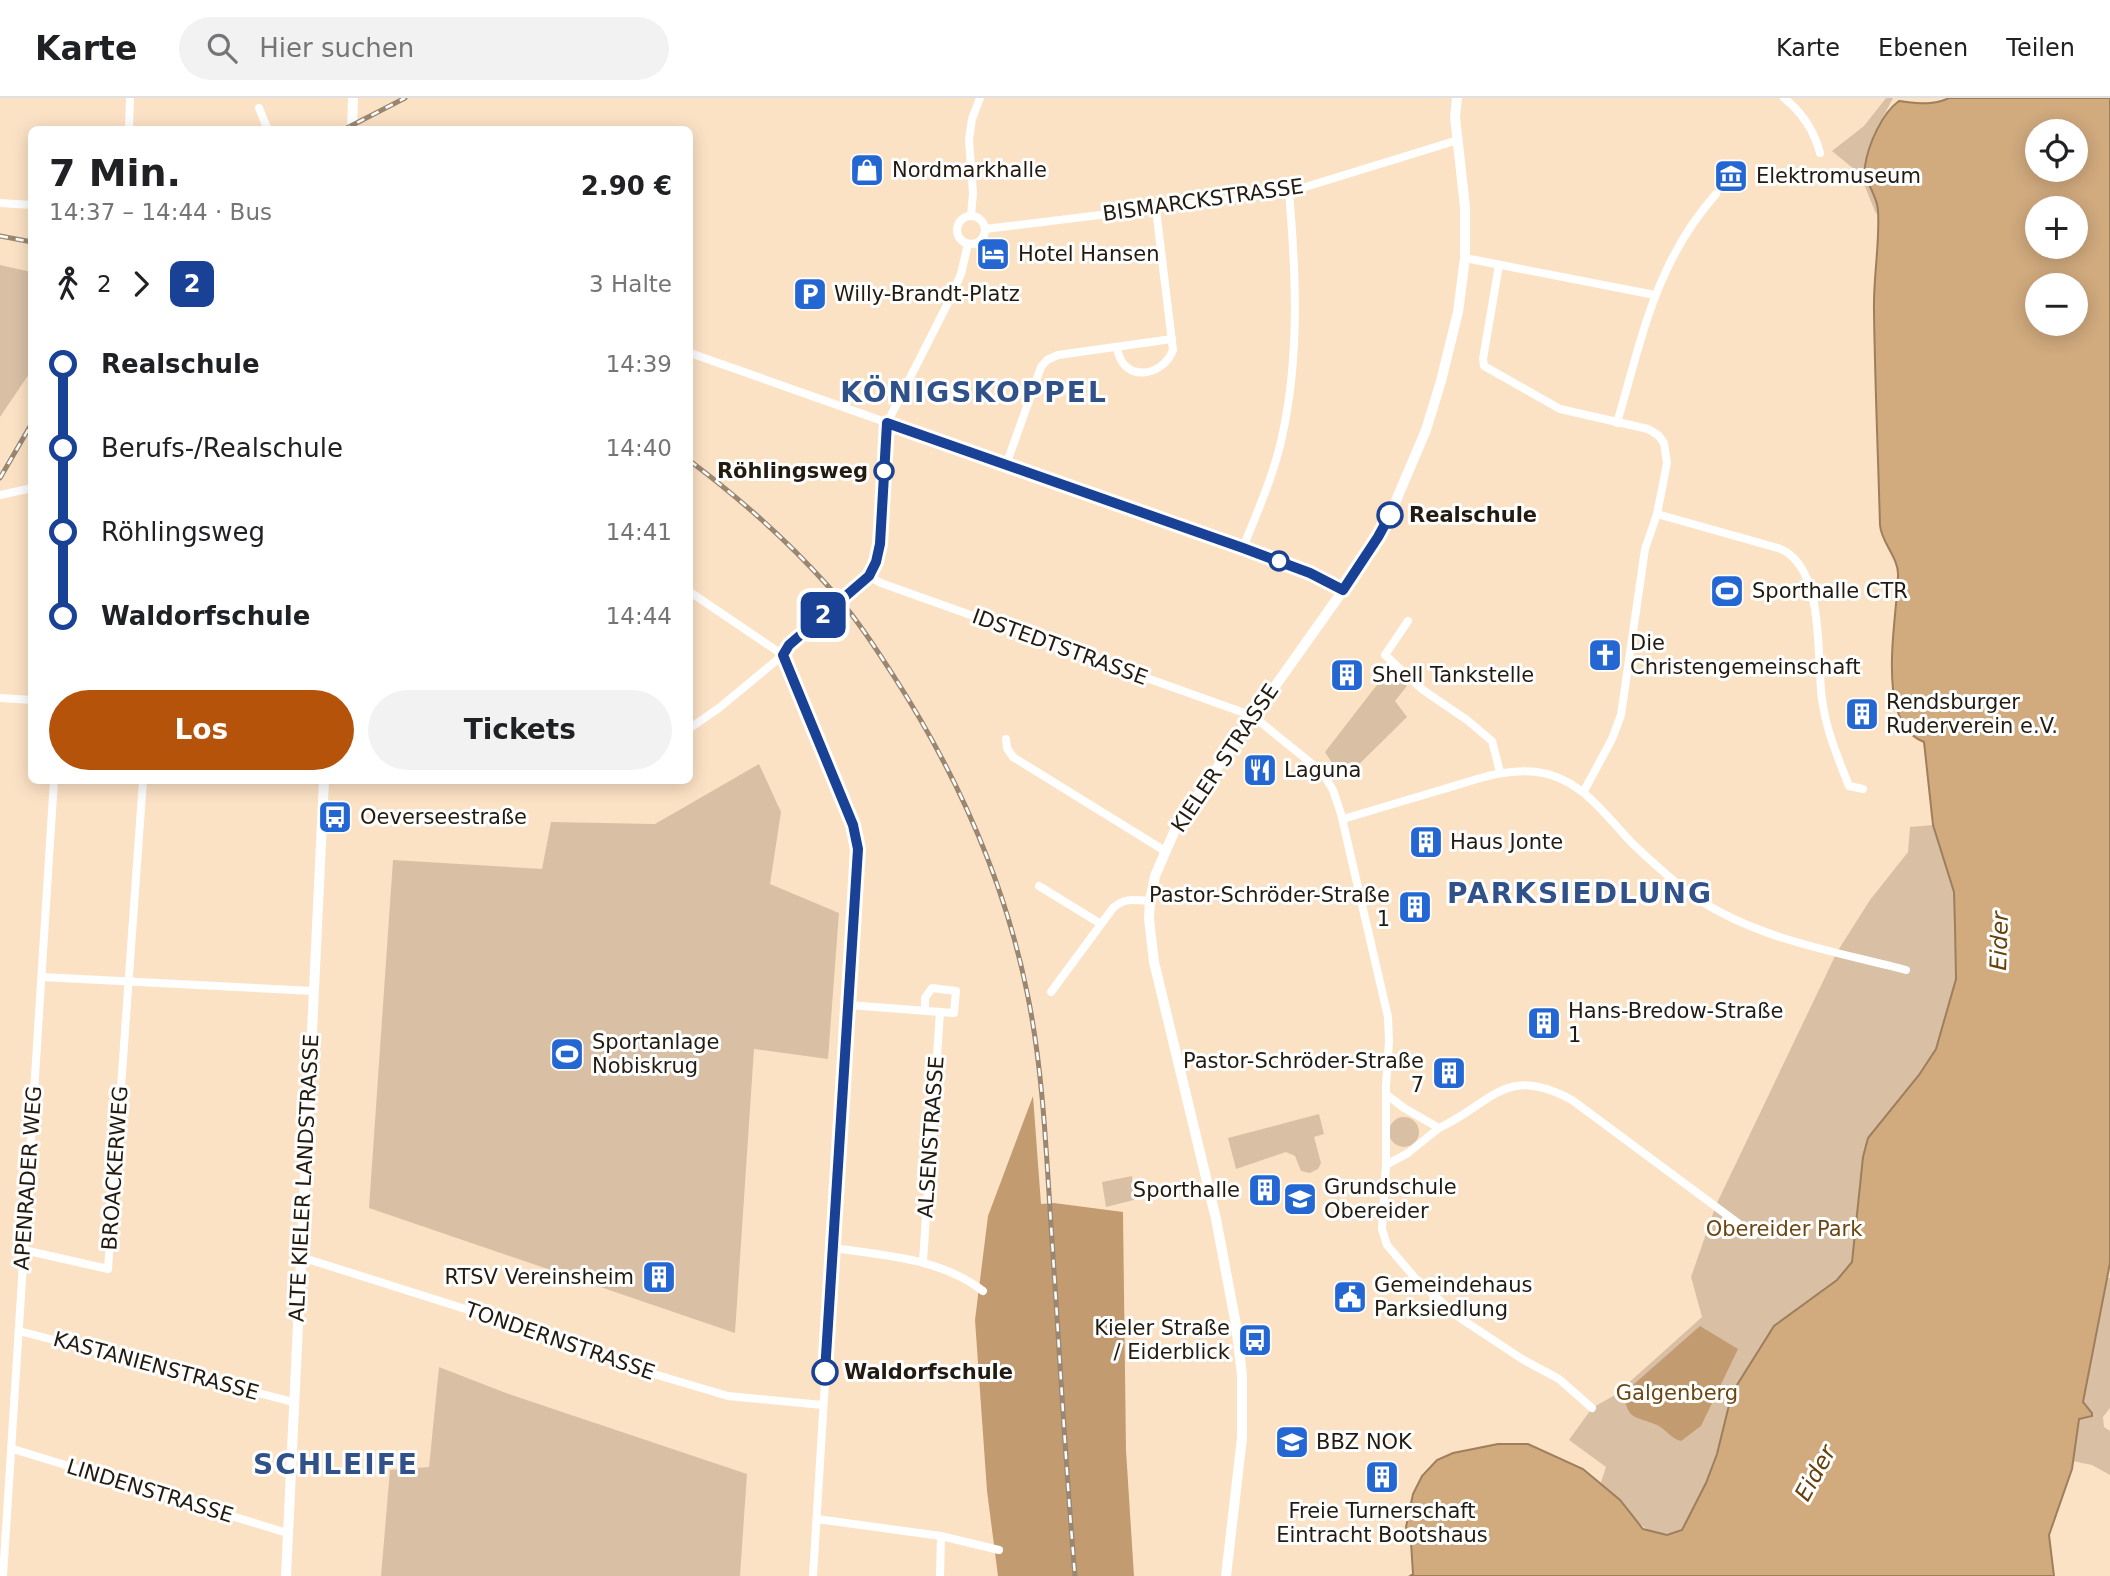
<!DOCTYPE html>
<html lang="de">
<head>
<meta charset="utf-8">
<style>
  body { margin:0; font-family:"DejaVu Sans",sans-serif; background:#f2f2f2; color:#202124; height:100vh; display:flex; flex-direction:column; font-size:26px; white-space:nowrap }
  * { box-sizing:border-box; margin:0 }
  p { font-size:23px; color:#757577 }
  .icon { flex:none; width:38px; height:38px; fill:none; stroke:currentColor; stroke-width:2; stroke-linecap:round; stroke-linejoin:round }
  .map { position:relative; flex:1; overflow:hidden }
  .sheet { position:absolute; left:28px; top:28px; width:665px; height:658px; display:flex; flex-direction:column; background:#fff; border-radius:10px; box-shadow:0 4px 18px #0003 }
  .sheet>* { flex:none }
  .badge { padding:0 14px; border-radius:10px; font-size:24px; line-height:46px }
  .tools { position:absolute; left:2025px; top:21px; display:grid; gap:14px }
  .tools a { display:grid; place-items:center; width:63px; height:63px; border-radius:50%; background:#fff; box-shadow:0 4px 18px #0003; font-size:35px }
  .map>.badge { position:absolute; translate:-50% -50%; box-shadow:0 0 0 4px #fff }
  .legs { display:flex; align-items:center; gap:10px; height:77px; padding:0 21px; font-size:23px }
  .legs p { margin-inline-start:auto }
  .summary { display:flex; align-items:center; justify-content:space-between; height:119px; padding:0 21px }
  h1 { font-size:38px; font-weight:600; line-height:52px }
  .button { display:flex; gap:14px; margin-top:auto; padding:14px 21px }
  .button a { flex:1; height:80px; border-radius:42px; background:#b45309; color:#fff; font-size:28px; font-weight:600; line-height:80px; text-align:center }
  .button a+a { background:#f2f2f2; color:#202124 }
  ul { padding:0 21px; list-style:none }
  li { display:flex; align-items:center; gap:24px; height:84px; font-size:26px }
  li i { display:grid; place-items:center; width:10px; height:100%; margin:0 9px; background:currentColor }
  li i::after { content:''; width:18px; height:18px; margin:-9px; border:5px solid; border-radius:50%; background:#fff }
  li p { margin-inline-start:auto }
  li:first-child i { background:linear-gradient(#0000 50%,currentColor 0) }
  li:last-child i { background:linear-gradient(currentColor 50%,#0000 0) }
  header { display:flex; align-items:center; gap:42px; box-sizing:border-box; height:98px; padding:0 35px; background:#fff; border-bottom:2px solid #e0e0e0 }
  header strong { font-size:33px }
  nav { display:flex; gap:38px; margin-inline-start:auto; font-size:24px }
  .search { width:490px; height:63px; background:#f2f2f2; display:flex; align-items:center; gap:18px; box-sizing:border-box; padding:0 24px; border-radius:38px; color:#757577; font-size:26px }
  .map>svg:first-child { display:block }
  .green { fill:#d9c0a5 }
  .forest { fill:#c29c70 }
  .water { fill:#d1aa7e; stroke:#9d7f5d; stroke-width:2; fill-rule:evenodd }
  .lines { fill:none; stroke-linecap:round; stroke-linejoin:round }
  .minor { stroke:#fff; stroke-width:8 }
  .tertiary { stroke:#fff; stroke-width:10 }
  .secondary { stroke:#fff; stroke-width:10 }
  .rail-casing { stroke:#998772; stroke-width:5 }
  .rail { stroke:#fff; stroke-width:2.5; stroke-dasharray:8; stroke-linecap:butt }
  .line-1-casing { stroke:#fff; stroke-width:16 }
  .line-1 { stroke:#194196; stroke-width:10 }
  .stop-1-dot { fill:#fff; stroke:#194196; stroke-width:3.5 }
  .labels { text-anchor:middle; stroke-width:6; stroke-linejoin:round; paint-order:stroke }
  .poi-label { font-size:21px; fill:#241b10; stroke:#fff; text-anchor:start }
  .street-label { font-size:21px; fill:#241b10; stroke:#fff }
  .stop-label { font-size:21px; font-weight:bold; fill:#241b10; stroke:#fff; text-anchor:start }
  .park-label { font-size:21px; fill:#6c4611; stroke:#fff }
  .water-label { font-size:23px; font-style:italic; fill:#67410a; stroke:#fff }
  .district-label { font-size:28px; font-weight:bold; letter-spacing:2px; fill:#305189; stroke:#fff }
</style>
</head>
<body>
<header>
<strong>Karte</strong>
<div class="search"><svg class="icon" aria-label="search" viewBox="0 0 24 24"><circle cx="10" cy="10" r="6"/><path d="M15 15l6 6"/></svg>Hier suchen</div>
<nav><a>Karte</a><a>Ebenen</a><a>Teilen</a></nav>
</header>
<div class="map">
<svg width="2110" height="1478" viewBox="0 0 2110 1478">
  <rect width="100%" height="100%" fill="#fce2c5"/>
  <!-- green -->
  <g class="green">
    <path d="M1886,0H1893L1880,25L1864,70L1879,110L1876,116L1860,76L1832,53L1864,28Z"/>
    <path d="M0,167L31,174V273L0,319Z"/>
    <path d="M1390,570L1407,588L1395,603L1407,619L1343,682L1325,654Z"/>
    <path d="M759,666L781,714L770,786L839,815L828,961L754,951L735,1235L369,1110L393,762L542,771L551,724L655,726Z"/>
    <path d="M1933,727L1954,794L1956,881L1936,951L1919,977L1868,1040L1852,1164L1838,1182L1717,1356L1706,1385L1682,1432C1650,1444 1641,1427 1622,1405C1616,1398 1608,1393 1600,1387L1606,1369L1569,1342L1592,1310L1615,1297L1702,1219L1691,1179L1716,1107L1837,854L1870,802L1908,754L1910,729Z"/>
    <path d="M1319,1016L1324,1036L1314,1039L1321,1065L1318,1071L1310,1075L1301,1073L1295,1058L1286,1054L1236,1071L1228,1040Z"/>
    <circle cx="1404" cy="1034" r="15"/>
    <path d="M1132,1078L1134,1102L1106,1109L1102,1084Z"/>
    <path d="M2107,1179L2110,1180V1310L2103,1319L2104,1329L2110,1333V1377L2092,1367L2072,1363L2079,1321L2091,1319L2083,1304L2085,1283Z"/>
    <path d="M439,1269L506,1295L747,1376L740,1478H381L390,1372L429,1369Z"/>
  </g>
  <!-- forest -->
  <g class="forest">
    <path d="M1033,998L1041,1106L1054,1105L1123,1114L1126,1352L1134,1478H998L987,1393L975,1222L988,1118Z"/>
    <path d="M1700,1228L1738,1251L1701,1328L1681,1343C1670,1340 1667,1332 1657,1327C1636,1318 1625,1322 1625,1294Z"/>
  </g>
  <!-- water -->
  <path class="water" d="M1949,0H2110V1165L2083,1304L2092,1315V1318L2079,1321L2072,1371L2049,1437L2054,1478H1410L1413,1476L1411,1444L1406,1429L1413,1396L1422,1378L1437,1362L1453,1355L1498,1346H1528L1583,1371L1620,1402L1643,1431L1667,1437L1682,1432L1706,1385L1717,1356L1732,1295L1774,1228L1837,1182L1852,1164L1863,1059L1868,1040L1919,977L1936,951L1956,881L1955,829L1954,794L1933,727L1924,644C1873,625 1898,519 1898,476C1898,459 1881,444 1880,427C1878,356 1875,285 1874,214C1873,180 1880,146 1878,113C1878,98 1863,82 1865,68C1868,47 1882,15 1899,3C1917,5 1932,8 1949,0ZM2037,33H2076V72H2037ZM2037,110H2076V149H2037ZM2037,187H2076V226H2037Z"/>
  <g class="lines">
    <!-- minor -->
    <g class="minor">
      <path d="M1784,0C1803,15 1814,32 1820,55"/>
      <path d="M259,10L268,32"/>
      <path d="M129,32L130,0"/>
      <path d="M0,105L32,107"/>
      <path d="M971,118L973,95L969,42L972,21L980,0"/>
      <circle cx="971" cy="132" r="14"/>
      <path d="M985,131L1289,94L1458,42"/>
      <path d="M1465,160L1655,197"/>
      <path d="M1499,167L1483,261L1484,268L1560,311L1648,331L1658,337L1664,345L1667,365L1657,416L1645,451L1621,617L1612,641L1584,693"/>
      <path d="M1117,249C1122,286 1163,279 1173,252L1156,111"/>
      <path d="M690,255L1243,450L1310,475L1343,492"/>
      <path d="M1617,325C1642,240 1655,165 1716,96"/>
      <path d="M1006,367L1041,269L1047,262L1058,257L1172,241"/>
      <path d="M0,397L32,390"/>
      <path d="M1657,416L1781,451C1826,472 1816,560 1822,601C1826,632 1838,660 1849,688L1863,691"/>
      <path d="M1243,450C1257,414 1274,377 1282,339C1300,257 1296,176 1289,94"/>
      <path d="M868,478L881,485L1253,618L1322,674L1333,692L1341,716L1388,919L1389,943L1386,988V1067L1382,1131L1387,1147L1415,1180L1457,1218L1522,1261L1559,1281L1592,1310"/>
      <path d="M690,494L783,557"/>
      <path d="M1408,523L1385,557L1423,592L1467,622L1492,643L1500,674"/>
      <path d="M783,557L853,727L858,751L813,1478"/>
      <path d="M0,600L32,602"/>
      <path d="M690,630L719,610L783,557L789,547L868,478L876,464L880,446L887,325L950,201L961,176L968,146"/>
      <path d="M1006,641L1007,650L1013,659L1165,753"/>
      <path d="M1343,721C1377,711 1410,701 1444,691C1475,682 1504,670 1537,674C1580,679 1604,716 1632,745C1651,763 1671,782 1692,797C1755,841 1834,853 1906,872"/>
      <path d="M1039,788L1101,826"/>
      <path d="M42,879L313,893"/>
      <path d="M1051,894L1113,810C1125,799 1135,802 1150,803"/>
      <path d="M849,907L940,914L923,1163"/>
      <path d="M925,913V900L932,890L956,893L954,915L940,914"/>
      <path d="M1439,1030C1494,1004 1505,966 1572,1002L1754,1137"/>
      <path d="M1386,1067L1408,1055L1439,1030L1404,1010L1387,997"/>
      <path d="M834,1150C886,1158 940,1160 983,1193"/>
      <path d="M24,1152L108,1171L143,682"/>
      <path d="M301,1159L516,1227L647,1274L728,1298L823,1307"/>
      <path d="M19,1233L293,1304"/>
      <path d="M13,1351L287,1435"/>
      <path d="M817,1421L941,1438L940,1478"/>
      <path d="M941,1438L999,1452"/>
      <path d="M3,1478L54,682"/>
    </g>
    <!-- tertiary -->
    <g class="tertiary">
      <path d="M352,32L353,0"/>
      <path d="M286,1478L324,682"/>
    </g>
    <!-- secondary -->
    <path class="secondary" d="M1226,1478L1242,1340V1277L1236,1227L1216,1121L1154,864L1149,821L1150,803L1155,778L1178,725L1361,467L1392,412L1426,332L1441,283L1458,214L1465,160V109L1455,19L1457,0"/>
    <!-- rail casing -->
    <g class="rail-casing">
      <g id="rail">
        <path d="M343,32L405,0"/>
        <path d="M0,138L32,144"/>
        <path d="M690,363C739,400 786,441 827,487C852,514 873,546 893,577C957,676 1005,783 1028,899C1043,974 1046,1051 1051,1127C1059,1244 1065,1361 1075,1478"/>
        <path d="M0,380L32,325"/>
      </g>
    </g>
    <!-- rail -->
    <use href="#rail" class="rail"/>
  </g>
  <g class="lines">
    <!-- line-1 casing -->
    <g class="line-1-casing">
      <path id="line-1" d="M825,1274L858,751L853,727L783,557L789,547L869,478L876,464L880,446L887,325L1243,450L1310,475L1343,492L1378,439L1390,417"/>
    </g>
    <!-- line-1 -->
    <use href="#line-1" class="line-1"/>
  </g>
  <!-- icons -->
  <defs>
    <g id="shop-square" transform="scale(1.75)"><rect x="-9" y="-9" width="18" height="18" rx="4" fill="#2467d3" stroke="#fff"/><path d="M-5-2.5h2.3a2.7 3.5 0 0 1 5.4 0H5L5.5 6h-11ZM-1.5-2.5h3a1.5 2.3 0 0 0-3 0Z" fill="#fff"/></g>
    <g id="museum-square" transform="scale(1.75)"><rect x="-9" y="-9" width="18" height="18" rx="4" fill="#2467d3" stroke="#fff"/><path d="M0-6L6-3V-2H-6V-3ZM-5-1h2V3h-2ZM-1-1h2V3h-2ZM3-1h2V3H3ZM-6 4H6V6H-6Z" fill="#fff"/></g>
    <g id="hotel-square" transform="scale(1.75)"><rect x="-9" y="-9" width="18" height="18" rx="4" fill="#2467d3" stroke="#fff"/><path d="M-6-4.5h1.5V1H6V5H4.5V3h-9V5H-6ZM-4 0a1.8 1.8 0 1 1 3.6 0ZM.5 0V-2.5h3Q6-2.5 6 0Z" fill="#fff"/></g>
    <g id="parking-square" transform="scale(1.75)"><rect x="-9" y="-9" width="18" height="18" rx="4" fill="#2467d3" stroke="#fff"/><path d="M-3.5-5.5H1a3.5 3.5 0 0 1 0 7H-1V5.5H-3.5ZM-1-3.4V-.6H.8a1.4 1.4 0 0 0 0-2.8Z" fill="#fff"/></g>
    <g id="stadium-square" transform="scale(1.75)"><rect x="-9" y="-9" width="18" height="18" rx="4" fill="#2467d3" stroke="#fff"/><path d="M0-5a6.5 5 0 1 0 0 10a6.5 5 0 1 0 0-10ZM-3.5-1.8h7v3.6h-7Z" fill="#fff"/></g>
    <g id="church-square" transform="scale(1.75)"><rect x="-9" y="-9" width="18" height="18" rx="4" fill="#2467d3" stroke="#fff"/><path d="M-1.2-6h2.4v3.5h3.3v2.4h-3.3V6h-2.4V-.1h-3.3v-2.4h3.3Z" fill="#fff"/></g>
    <g id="building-square" transform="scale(1.75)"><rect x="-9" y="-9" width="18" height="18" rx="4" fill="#2467d3" stroke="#fff"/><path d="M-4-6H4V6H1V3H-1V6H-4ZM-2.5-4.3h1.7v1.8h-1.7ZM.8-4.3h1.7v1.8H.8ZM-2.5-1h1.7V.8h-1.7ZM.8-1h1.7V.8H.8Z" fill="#fff"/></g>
    <g id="restaurant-square" transform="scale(1.75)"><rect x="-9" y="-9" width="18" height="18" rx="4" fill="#2467d3" stroke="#fff"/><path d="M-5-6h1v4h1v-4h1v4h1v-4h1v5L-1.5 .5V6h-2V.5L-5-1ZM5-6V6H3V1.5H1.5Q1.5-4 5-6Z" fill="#fff"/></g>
    <g id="bus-square" transform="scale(1.75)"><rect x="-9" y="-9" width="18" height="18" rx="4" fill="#2467d3" stroke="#fff"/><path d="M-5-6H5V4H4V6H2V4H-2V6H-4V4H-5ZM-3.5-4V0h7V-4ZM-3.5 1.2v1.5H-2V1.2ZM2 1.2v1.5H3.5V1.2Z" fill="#fff"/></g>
    <g id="school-square" transform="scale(1.75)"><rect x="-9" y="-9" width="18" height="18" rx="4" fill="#2467d3" stroke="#fff"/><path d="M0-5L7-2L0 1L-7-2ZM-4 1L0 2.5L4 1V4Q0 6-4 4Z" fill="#fff"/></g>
    <g id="civic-square" transform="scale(1.75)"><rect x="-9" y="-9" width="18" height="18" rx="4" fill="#2467d3" stroke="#fff"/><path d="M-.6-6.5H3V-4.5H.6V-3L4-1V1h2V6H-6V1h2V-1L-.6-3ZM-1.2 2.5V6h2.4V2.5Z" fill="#fff"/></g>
  </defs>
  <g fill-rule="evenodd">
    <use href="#shop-square" x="867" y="72"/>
    <use href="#museum-square" x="1731" y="78"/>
    <use href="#hotel-square" x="993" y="156"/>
    <use href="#parking-square" x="810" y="196"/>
    <use href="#stadium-square" x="1727" y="493"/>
    <use href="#church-square" x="1605" y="557"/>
    <use href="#building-square" x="1347" y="577"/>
    <use href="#building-square" x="1862" y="616"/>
    <use href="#restaurant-square" x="1260" y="672"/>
    <use href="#bus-square" x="335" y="719"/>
    <use href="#building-square" x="1426" y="744"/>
    <use href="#building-square" x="1415" y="809"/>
    <use href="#building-square" x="1544" y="925"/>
    <use href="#stadium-square" x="567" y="956"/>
    <use href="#building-square" x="1449" y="975"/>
    <use href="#building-square" x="1265" y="1092"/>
    <use href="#school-square" x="1300" y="1101"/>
    <use href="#building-square" x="659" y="1179"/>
    <use href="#civic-square" x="1350" y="1199"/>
    <use href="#bus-square" x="1255" y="1242"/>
    <use href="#school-square" x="1292" y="1344"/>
    <use href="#building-square" x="1382" y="1379"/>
  </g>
  <!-- markers -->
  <g class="stop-1-dot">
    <circle cx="884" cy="373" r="9"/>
    <circle cx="1390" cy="417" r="12"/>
    <circle cx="1279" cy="463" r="9"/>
    <circle cx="825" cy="1274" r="12"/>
  </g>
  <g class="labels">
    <!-- poi labels -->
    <g class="poi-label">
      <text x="892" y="79">Nordmarkhalle</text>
      <text x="1756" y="85">Elektromuseum</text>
      <text x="1018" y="163">Hotel Hansen</text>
      <text x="834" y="203">Willy-Brandt-Platz</text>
      <text x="1752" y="500">Sporthalle CTR</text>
      <text x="1630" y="552">Die<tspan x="1630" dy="24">Christengemeinschaft</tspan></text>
      <text x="1372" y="584">Shell Tankstelle</text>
      <text x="1886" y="611">Rendsburger<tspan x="1886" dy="24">Ruderverein e.V.</tspan></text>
      <text x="1284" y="679">Laguna</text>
      <text x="360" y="726">Oeverseestraße</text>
      <text x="1450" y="751">Haus Jonte</text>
      <text x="1390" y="804" text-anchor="end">Pastor-Schröder-Straße<tspan x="1390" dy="24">1</tspan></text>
      <text x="1568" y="920">Hans-Bredow-Straße<tspan x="1568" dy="24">1</tspan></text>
      <text x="592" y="951">Sportanlage<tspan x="592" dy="24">Nobiskrug</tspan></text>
      <text x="1424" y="970" text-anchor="end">Pastor-Schröder-Straße<tspan x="1424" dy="24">7</tspan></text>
      <text x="1324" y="1096">Grundschule<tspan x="1324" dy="24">Obereider</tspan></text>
      <text x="1240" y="1099" text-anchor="end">Sporthalle</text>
      <text x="634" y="1186" text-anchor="end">RTSV Vereinsheim</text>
      <text x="1374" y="1194">Gemeindehaus<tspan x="1374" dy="24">Parksiedlung</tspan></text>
      <text x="1230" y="1237" text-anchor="end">Kieler Straße<tspan x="1230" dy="24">/ Eiderblick</tspan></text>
      <text x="1316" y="1351">BBZ NOK</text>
      <text x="1382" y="1420" text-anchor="middle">Freie Turnerschaft<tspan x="1382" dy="24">Eintracht Bootshaus</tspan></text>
    </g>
    <!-- street labels -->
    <g class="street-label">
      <text transform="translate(1203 102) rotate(-8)" y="7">BISMARCKSTRASSE</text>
      <text transform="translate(1060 549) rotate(20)" y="7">IDSTEDTSTRASSE</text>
      <text transform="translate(1225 660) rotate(-56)" y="7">KIELER STRASSE</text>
      <text transform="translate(931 1039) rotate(-86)" y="7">ALSENSTRASSE</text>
      <text transform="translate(115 1070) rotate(-86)" y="7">BROACKERWEG</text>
      <text transform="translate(28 1080) rotate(-86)" y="7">APENRADER WEG</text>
      <text transform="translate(304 1080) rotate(-87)" y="7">ALTE KIELER LANDSTRASSE</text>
      <text transform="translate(560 1243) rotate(19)" y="7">TONDERNSTRASSE</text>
      <text transform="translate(156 1268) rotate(15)" y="7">KASTANIENSTRASSE</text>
      <text transform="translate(150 1393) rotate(17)" y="7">LINDENSTRASSE</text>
    </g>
    <!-- stop labels -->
    <g class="stop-label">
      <text x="868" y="380" text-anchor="end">Röhlingsweg</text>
      <text x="1409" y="424">Realschule</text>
      <text x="844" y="1281">Waldorfschule</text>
    </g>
    <!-- park labels -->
    <g class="park-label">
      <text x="1784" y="1138">Obereider Park</text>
      <text x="1677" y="1302">Galgenberg</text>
    </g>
    <!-- water labels -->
    <g class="water-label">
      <text transform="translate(1999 843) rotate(-88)" y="8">Eider</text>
      <text transform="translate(1815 1375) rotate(-61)" y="8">Eider</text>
    </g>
    <!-- district labels -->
    <g class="district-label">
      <text x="974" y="304">KÖNIGSKOPPEL</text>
      <text x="1580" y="805">PARKSIEDLUNG</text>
      <text x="336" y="1376">SCHLEIFE</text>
    </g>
  </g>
</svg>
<div class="tools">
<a><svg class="icon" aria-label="locate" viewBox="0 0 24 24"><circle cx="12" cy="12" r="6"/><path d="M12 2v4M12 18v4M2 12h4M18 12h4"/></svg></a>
<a>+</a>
<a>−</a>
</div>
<b class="badge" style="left:823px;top:517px;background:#194196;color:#fff">2</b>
<section class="sheet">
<div class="summary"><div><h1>7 Min.</h1><p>14:37 – 14:44 · Bus</p></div><b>2.90 €</b></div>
<div class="legs"><svg class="icon" aria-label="walk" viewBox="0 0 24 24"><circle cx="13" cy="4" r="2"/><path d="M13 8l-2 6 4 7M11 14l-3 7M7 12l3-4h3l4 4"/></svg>2<svg class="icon" aria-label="forward" viewBox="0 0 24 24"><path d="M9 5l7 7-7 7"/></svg><b class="badge" style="background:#194196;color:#fff">2</b><p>3 Halte</p></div>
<ul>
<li><i style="color:#194196"></i><b>Realschule</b><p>14:39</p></li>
<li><i style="color:#194196"></i><span>Berufs-/Realschule</span><p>14:40</p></li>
<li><i style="color:#194196"></i><span>Röhlingsweg</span><p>14:41</p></li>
<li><i style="color:#194196"></i><b>Waldorfschule</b><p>14:44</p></li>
</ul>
<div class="button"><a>Los</a><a>Tickets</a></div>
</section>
</div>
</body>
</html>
